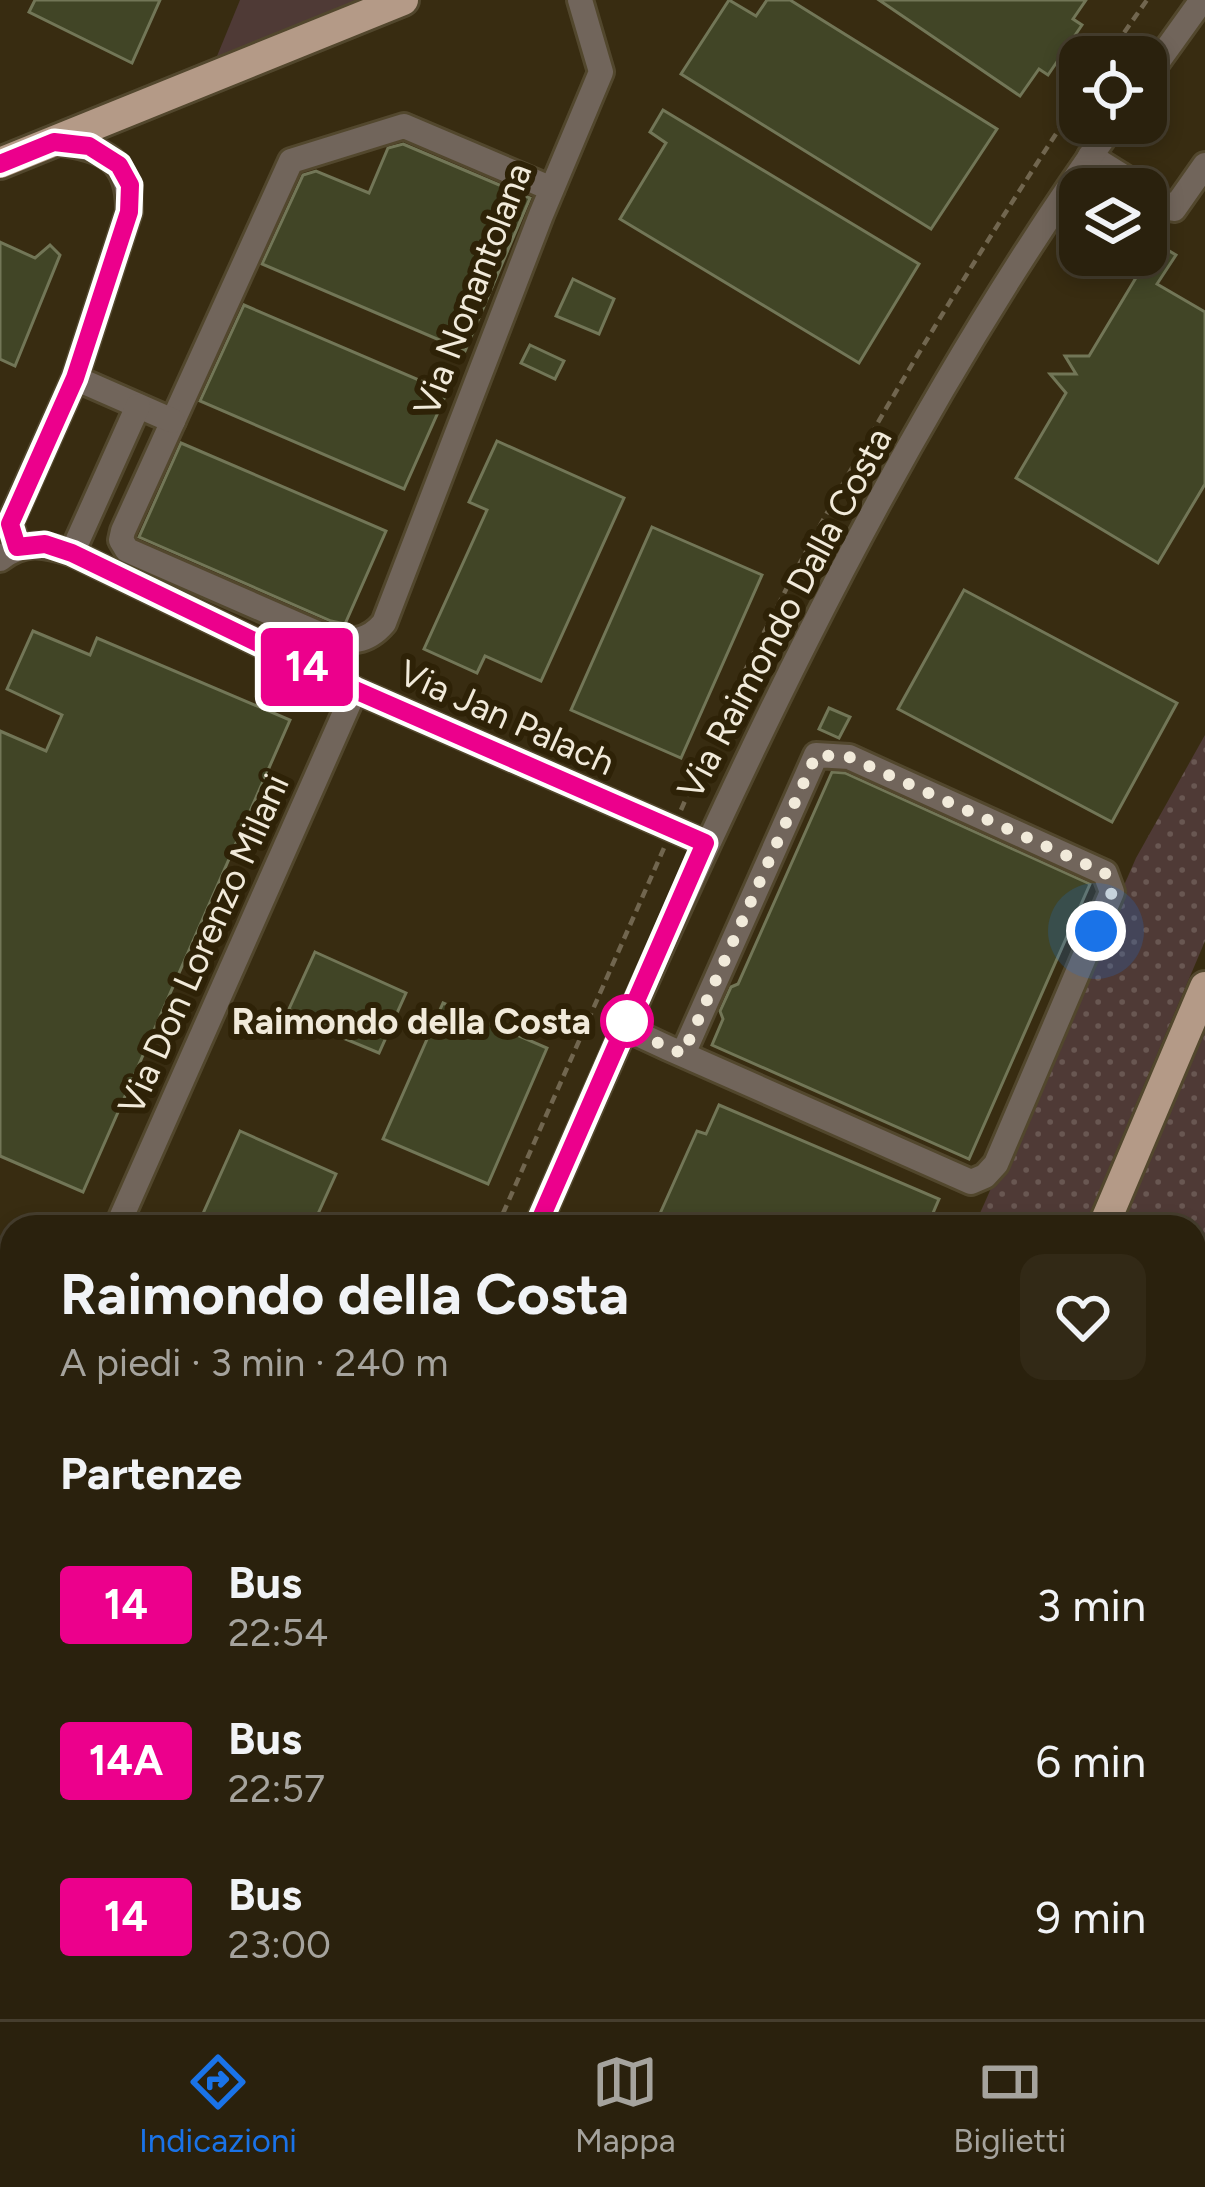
<!DOCTYPE html>
<html lang="it">
<head>
<meta charset="utf-8">
<style>
  body { margin:0; font-family:Figtree,sans-serif; background:#322916; color:#f1f3f6; height:100vh; display:flex; flex-direction:column; font-size:45px; white-space:nowrap }
  * { box-sizing:border-box; margin:0 }
  p { font-size:39px; color:#a5a39d }
  .icon { flex:none; width:66px; height:66px; fill:none; stroke:currentColor; stroke-width:2; stroke-linecap:round; stroke-linejoin:round }
  .map { position:relative; flex:1; overflow:hidden }
  .details { position:absolute; left:0px; top:1215px; width:1206px; height:804px; display:flex; flex-direction:column; background:#2a210d; border-radius:36px 36px 0 0; box-shadow:0 6px 18px #0003,0 0 0 3px #463e2e }
  .details>* { flex:none }
  .badge { padding:0 24px; border-radius:9px; font-size:42px; line-height:78px }
  .fabs { position:absolute; left:1059px; top:36px; display:grid; gap:24px }
  .fabs a { display:grid; place-items:center; width:108px; height:108px; border-radius:24px; background:#2a210d; box-shadow:0 6px 18px #0003,0 0 0 3px #463e2e; font-size:60px }
  .you { position:absolute; width:60px; height:60px; margin:-30px; border:9px solid #fff; border-radius:50%; background:#1a73e8; box-shadow:0 0 0 18px #1a73e833 }
  .map>.badge { position:absolute; translate:-50% -50%; box-shadow:0 0 0 6px #fff }
  h2 { padding:0 60px; font-size:45px; line-height:108px }
  .round { display:grid; place-items:center; flex:none; width:126px; height:126px; border-radius:24px; background:#322916 }
  .head { display:flex; align-items:center; justify-content:space-between; height:204px; padding:0 60px }
  h1 { font-size:57px; font-weight:700; line-height:90px }
  ul { padding:0; list-style:none }
  li { display:flex; align-items:center; gap:36px; height:156px; padding:0 60px }
  li div { flex:1 }
  li b { display:block; font-size:45px }
  li em { font-style:normal }
  li .badge { min-width:132px; font-weight:700; text-align:center }
  .menu { display:flex; justify-content:space-around; align-items:center; height:168px; border-top:3px solid #463e2e; background:#2a210d; font-size:33px; color:#a5a39d }
  .menu a { display:grid; justify-items:center; gap:6px }
  .menu .selected { color:#1a73e8 }
  .map>svg:first-child { display:block }
  .grass { fill:url(#grass-dots) }
  .green { fill:#4f3a36 }
  .building { fill:#414526; stroke:#727657; stroke-width:3 }
  .lines { fill:none; stroke-linecap:round; stroke-linejoin:round }
  .minor-casing { stroke:#52472d; stroke-width:30 }
  .major-casing { stroke:#52472d; stroke-width:36 }
  .path { stroke:#71664f; stroke-width:4.5; stroke-dasharray:9 6; stroke-linecap:butt }
  .minor { stroke:#71655b; stroke-width:24 }
  .major { stroke:#b49a87; stroke-width:30 }
  .line-casing { stroke:#fff; stroke-width:27 }
  .line { stroke:#ec008c; stroke-width:18 }
  .walk { stroke:#f1eada; stroke-width:12; stroke-dasharray:0 21.6 }
  .stop-dot { fill:#fff; stroke:#ec008c; stroke-width:6 }
  .labels { text-anchor:middle; stroke-width:12; stroke-linejoin:round; paint-order:stroke }
  .street-label { font-size:36px; fill:#f1eada; stroke:#2e2207 }
  .stop-label { font-size:36px; font-weight:bold; fill:#f1eada; stroke:#2e2207; text-anchor:end }
</style>
</head>
<body>
<div class="map">
<svg width="1205" height="2019" viewBox="0 0 1205 2019">
  <defs>
    <pattern id="grass-dots" width="8" height="8" patternUnits="userSpaceOnUse" patternTransform="scale(3)"><rect width="8" height="8" fill="#4f3a36"/><path d="M2 2h.1M6 6h.1" fill="none" stroke="#695752" stroke-width="1.8" stroke-linecap="round"/></pattern>
  </defs>
  <rect width="100%" height="100%" fill="#382c11"/>
  <!-- grass -->
  <g class="grass">
    <path d="M1205,735V941L1084,1227H974L1136,858Z"/>
    <path d="M1205,1032V2019H846L842,2007H1194V1227H1121Z"/>
    <path d="M283,2007H512L537,2019H308Z"/>
  </g>
  <!-- green -->
  <path class="green" d="M240,0H358L215,61Z"/>
  <!-- building -->
  <g class="building">
    <path d="M35,0H160L132,63L29,12Z"/>
    <path d="M729,0L756,16L767,0H790L997,129L931,229L681,74Z"/>
    <path d="M879,0H1086L1073,19L1082,25L1048,75L1039,69L1020,96Z"/>
    <path d="M663,110L919,264L859,363L620,219L666,143L650,132Z"/>
    <path d="M403,144L530,198L465,351L262,264L303,175L316,171L369,193L388,148Z"/>
    <path d="M1146,237L1176,255L1157,284L1205,312V484L1158,563L1016,478L1066,393L1050,374H1076L1065,356H1089L1146,261Z"/>
    <path d="M0,242L35,258L50,245L60,255L15,366L0,359Z"/>
    <path d="M573,279L614,299L599,334L556,316Z"/>
    <path d="M244,305L447,392L404,489L200,401Z"/>
    <path d="M530,345L564,361L555,379L521,363Z"/>
    <path d="M497,441L624,498L541,681L485,656L477,673L424,649L487,510L469,502Z"/>
    <path d="M181,443L386,531L345,624L331,621L139,537Z"/>
    <path d="M652,527L762,575L681,758L571,710Z"/>
    <path d="M964,590L1177,703L1112,822L898,709Z"/>
    <path d="M33,631L90,655L97,638L290,720L83,1192L0,1156V731L46,751L62,715L7,689Z"/>
    <path d="M829,708L850,717L839,738L819,729Z"/>
    <path d="M832,772L845,773L1090,884L969,1159L712,1045L723,1019L720,1011L731,987L738,984Z"/>
    <path d="M315,952L406,993L379,1053L326,1031L289,1009Z"/>
    <path d="M443,1003L547,1048L488,1184L383,1139Z"/>
    <path d="M719,1105L939,1199L927,1227H654L697,1131L706,1134Z"/>
    <path d="M240,1131L336,1174L312,1227H197Z"/>
  </g>
  <g class="lines">
    <!-- minor casing -->
    <g class="minor-casing">
      <g id="minor">
        <path d="M1146,78L1202,0"/>
        <path d="M1090,156L1143,189"/>
        <path d="M552,189L404,126L291,161L123,531L121,540L127,550L326,637C350,643 367,643 384,623L541,215L601,72L580,0"/>
        <path d="M1146,191L1174,209L1205,165"/>
        <path d="M75,378L173,421"/>
        <path d="M17,547L10,523L75,378L129,212C130,159 104,148 56,142"/>
        <path d="M72,553L138,406"/>
        <path d="M0,559C24,540 44,544 72,553L355,690L705,843"/>
        <path d="M625,1028L668,1048L971,1182L985,1176L996,1164L1112,892L1105,873L849,757L816,755L683,1054"/>
        <path d="M117,1227L355,690"/>
        <path d="M537,1227C705,845 869,464 1114,123"/>
        <path d="M0,1491L12,1464"/>
        <path d="M0,1745L12,1751"/>
        <path d="M558,2007L584,2019"/>
        <path d="M190,2019L195,2007"/>
      </g>
    </g>
    <!-- major casing -->
    <g class="major-casing">
      <g id="major">
        <path d="M0,163L403,0"/>
        <path d="M1103,1227L1205,987"/>
        <path d="M785,2007L804,2019"/>
        <path d="M681,2019L699,2007"/>
      </g>
    </g>
    <!-- path -->
    <g class="path">
      <path d="M1107,57L1147,0"/>
      <path d="M681,810C789,559 931,325 1080,97"/>
      <path d="M497,1227L664,848"/>
      <path d="M0,1716L12,1722"/>
      <path d="M144,2019L150,2007"/>
    </g>
    <!-- minor -->
    <use href="#minor" class="minor"/>
    <!-- major -->
    <use href="#major" class="major"/>
  </g>
  <g class="lines">
    <!-- line casing -->
    <g class="line-casing">
      <path id="line" d="M0,164L54,142L89,146L119,165L130,185L129,212L75,378L10,524L17,547L45,544L72,553L355,690L705,843L537,1227"/>
    </g>
    <!-- line -->
    <use href="#line" class="line"/>
    <!-- walk -->
    <path class="walk" d="M627,1021L625,1028L683,1054L816,755L849,757L1105,873L1112,892L1096,931"/>
  </g>
  <!-- markers -->
  <circle class="stop-dot" cx="627" cy="1021" r="24"/>
  <g class="labels">
    <!-- street labels -->
    <g class="street-label">
      <text transform="translate(472 289) rotate(-69)" y="13">Via Nonantolana</text>
      <text transform="translate(784 613) rotate(-62)" y="13">Via Raimondo Dalla Costa</text>
      <text transform="translate(507 717) rotate(24)" y="13">Via Jan Palach</text>
      <text transform="translate(203 944) rotate(-66)" y="13">Via Don Lorenzo Milani</text>
    </g>
    <!-- stop labels -->
    <g class="stop-label">
      <text x="591" y="1034">Raimondo della Costa</text>
    </g>
  </g>
</svg>
<div class="fabs">
<a><svg class="icon" aria-label="locate" viewBox="0 0 24 24"><circle cx="12" cy="12" r="6"/><path d="M12 2v4M12 18v4M2 12h4M18 12h4"/></svg></a>
<a><svg class="icon" aria-label="layers" viewBox="0 0 24 24"><path d="M12 4l9 5-9 5-9-5zM3 14l9 5 9-5"/></svg></a>
</div>
<div class="you" style="left:1096px;top:931px"></div>
<b class="badge" style="left:307px;top:667px;background:#ec008c;color:#fff">14</b>
<section class="details">
<div class="head"><div><h1>Raimondo della Costa</h1><p>A piedi · 3 min · 240 m</p></div><a class="round"><svg class="icon" aria-label="heart" viewBox="0 0 24 24"><path d="M12 20l-8-8c-3-5 5-10 8-4 3-6 11-1 8 4z"/></svg></a></div>
<h2>Partenze</h2>
<ul>
<li><span class="badge" style="background:#ec008c;color:#fff">14</span><div><b>Bus</b><p>22:54</p></div><em>3 min</em></li>
<li><span class="badge" style="background:#ec008c;color:#fff">14A</span><div><b>Bus</b><p>22:57</p></div><em>6 min</em></li>
<li><span class="badge" style="background:#ec008c;color:#fff">14</span><div><b>Bus</b><p>23:00</p></div><em>9 min</em></li>
</ul>
</section>
</div>
<nav class="menu">
<a class="selected"><svg class="icon" aria-label="directions" viewBox="0 0 24 24"><path d="M12 3l9 9-9 9-9-9zM9 14v-3h6M13 9l2 2-2 2"/></svg>Indicazioni</a>
<a><svg class="icon" aria-label="map" viewBox="0 0 24 24"><path d="M3 6l6-2 6 2 6-2v14l-6 2-6-2-6 2zM9 4v14M15 6v14"/></svg>Mappa</a>
<a><svg class="icon" aria-label="tickets" viewBox="0 0 24 24"><path d="M3 7h18v10H3zM15 7v10"/></svg>Biglietti</a>
</nav>
</body>
</html>
